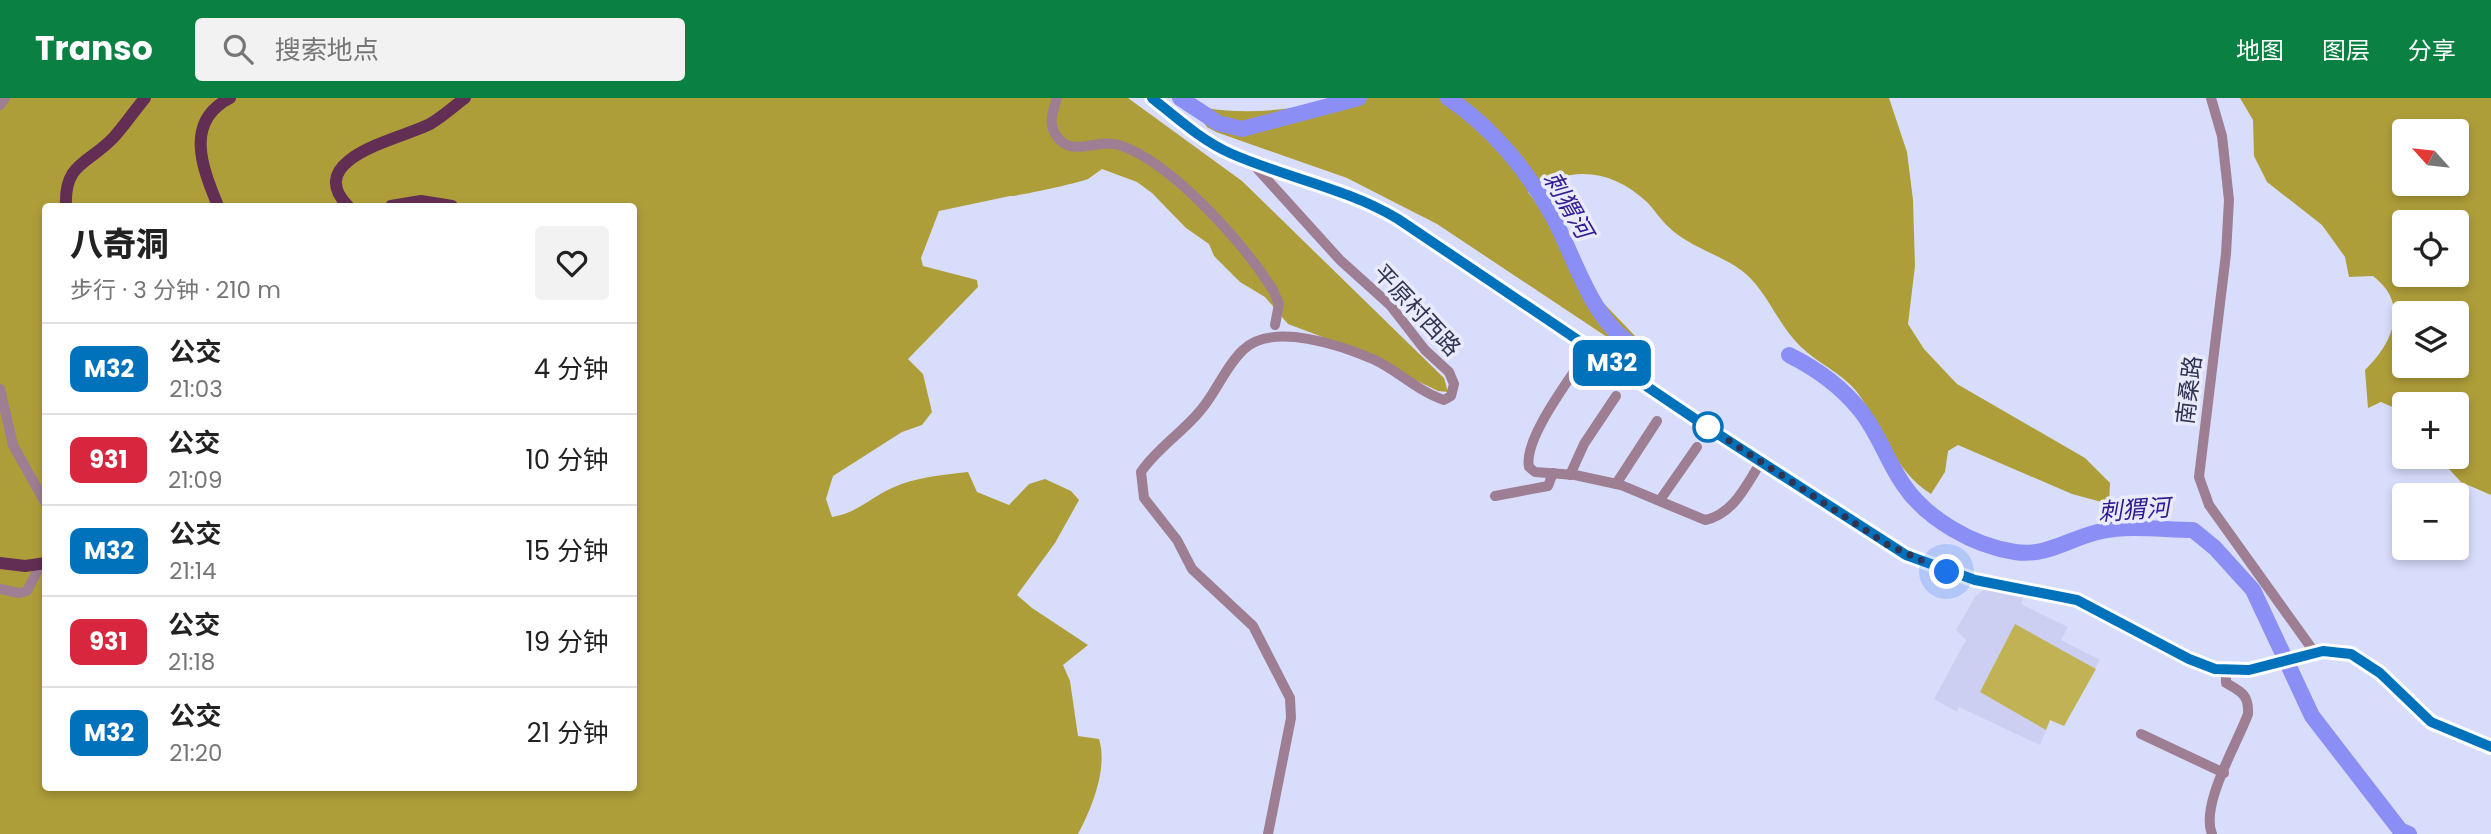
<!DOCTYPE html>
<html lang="zh">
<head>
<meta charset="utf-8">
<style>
  body { margin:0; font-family:Poppins,"Noto Sans SC",sans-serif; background:#f2f2f2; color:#222; height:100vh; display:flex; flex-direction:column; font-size:26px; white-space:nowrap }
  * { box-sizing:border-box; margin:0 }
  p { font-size:23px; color:#767676 }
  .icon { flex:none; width:38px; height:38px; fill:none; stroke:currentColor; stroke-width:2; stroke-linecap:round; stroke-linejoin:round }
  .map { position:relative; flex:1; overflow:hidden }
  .side { position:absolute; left:42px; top:105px; width:595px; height:588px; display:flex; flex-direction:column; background:#fff; border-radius:7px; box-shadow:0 4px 10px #0003 }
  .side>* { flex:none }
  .badge { padding:0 14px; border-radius:10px; font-size:24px; line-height:46px }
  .needle { width:46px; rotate:297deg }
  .controls { position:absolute; left:2392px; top:21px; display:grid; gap:14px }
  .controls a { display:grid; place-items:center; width:77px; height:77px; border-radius:7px; background:#fff; box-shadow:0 4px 10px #0003; font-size:35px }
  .you { position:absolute; width:35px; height:35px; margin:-18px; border:5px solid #fff; border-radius:50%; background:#1a73e8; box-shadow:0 0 0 10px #1a73e833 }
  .map>.badge { position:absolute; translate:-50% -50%; box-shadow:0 0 0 4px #fff }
  .round { display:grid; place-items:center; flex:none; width:74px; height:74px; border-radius:7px; background:#f2f2f2 }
  .summary { display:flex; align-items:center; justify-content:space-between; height:119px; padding:0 28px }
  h1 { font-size:33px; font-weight:800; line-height:52px }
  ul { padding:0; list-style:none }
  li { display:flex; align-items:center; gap:21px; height:91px; padding:0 28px; border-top:2px solid #e0e0e0 }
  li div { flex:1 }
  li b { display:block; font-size:26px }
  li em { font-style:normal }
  li .badge { min-width:77px; font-weight:700; text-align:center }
  header { display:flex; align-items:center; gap:42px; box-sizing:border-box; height:98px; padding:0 35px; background:#0b8043; color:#fff }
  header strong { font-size:33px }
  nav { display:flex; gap:38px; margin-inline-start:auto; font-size:24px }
  .search { width:490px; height:63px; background:#f2f2f2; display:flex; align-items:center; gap:18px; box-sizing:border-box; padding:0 24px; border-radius:7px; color:#767676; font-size:26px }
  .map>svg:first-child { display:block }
  .built { fill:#cccff1 }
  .green { fill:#c1b256 }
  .forest { fill:#ae9e3a; fill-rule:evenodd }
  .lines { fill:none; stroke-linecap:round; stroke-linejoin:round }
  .river { stroke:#8a8ef5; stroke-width:16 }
  .minor { stroke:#9e7e92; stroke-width:10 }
  .major { stroke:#632e53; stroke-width:12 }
  .line-casing { stroke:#fff; stroke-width:16 }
  .line { stroke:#0072bc; stroke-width:10 }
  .walk { stroke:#313352; stroke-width:7; stroke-dasharray:0 12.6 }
  .stop-dot { fill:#fff; stroke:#0072bc; stroke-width:3.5 }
  .labels { text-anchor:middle; stroke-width:7; stroke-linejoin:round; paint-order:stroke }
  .street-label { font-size:23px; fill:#313352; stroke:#e9ebfb }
  .water-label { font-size:24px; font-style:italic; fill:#311a93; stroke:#e9ebfb }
</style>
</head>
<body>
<header>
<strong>Transo</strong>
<div class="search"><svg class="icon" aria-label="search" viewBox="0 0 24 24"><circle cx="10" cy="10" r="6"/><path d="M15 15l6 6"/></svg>搜索地点</div>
<nav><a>地图</a><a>图层</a><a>分享</a></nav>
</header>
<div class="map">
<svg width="2491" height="736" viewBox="0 0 2491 736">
  <rect width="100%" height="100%" fill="#d9ddfc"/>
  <!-- built -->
  <path class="built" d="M1985,490L2024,497L2021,506L2068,529L2061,542L2100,562L2064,628L2050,622L2040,647L1959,609L1957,614L1934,601L1966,542L1956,532L1975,499Z"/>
  <!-- green -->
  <path class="green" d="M2015,526L2096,571L2064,628L2050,622L2046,632L1980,594Z"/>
  <!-- forest -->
  <g class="forest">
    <path d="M0,0H1128L1242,83L1444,280L1448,294L1438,293L1341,246L1288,226L1265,199L1240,184L1214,158L1209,146L1186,130L1152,95L1137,84L1102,71C1097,74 1093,78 1088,81C1082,84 1015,99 1010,98L939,113L921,160L923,168L977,182L978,189L908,261L923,276L932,314L922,327L902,334L833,378L826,401L832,419C857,415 870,400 892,390C915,379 943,377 968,374L977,394L1009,407L1029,386L1045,381L1071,393L1079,402L1055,445L1017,497L1032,510L1088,547L1063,567L1070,583L1078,638L1099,641C1108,670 1092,710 1078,736H0ZM46,108H634V690H46Z"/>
    <path d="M1338,0H1889L1907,54L1913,102L1915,168L1908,226L1924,251L1957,286L2085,360L2110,385L2109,406L2072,396L1958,347L1948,353L1945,374L1931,396C1893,372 1883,329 1857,294C1842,275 1817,265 1800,248C1778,226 1768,196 1746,176C1725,158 1694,151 1673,133C1663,125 1656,114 1648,105C1611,70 1570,67 1528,94L1550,124L1586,187L1636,239L1646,265L1437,126L1347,80L1216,34L1207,29L1201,20L1206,10C1249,17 1296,12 1338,0Z"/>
    <path d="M2240,0H2491V397L2461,384L2438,359H2457V306H2404V314L2381,304L2368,310L2365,272C2393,245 2410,206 2373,178L2349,179L2345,159L2322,127L2267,84L2254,58L2253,22ZM2404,33H2457V86H2404ZM2404,124H2457V177H2404ZM2404,215H2457V268H2404Z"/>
  </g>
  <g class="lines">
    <!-- river -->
    <g class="river">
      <path d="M1180,0L1218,25L1242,31L1359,0"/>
      <path d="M1448,0C1491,28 1528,73 1553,119C1576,162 1591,222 1635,249"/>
      <path d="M1789,257C1817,271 1840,287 1860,312C1878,334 1887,363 1903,386C1926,421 1974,448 2015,454C2048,459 2071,439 2102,433C2130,427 2164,432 2193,432L2215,450L2253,492L2312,618L2400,732L2409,736"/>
    </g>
    <!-- minor -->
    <g class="minor">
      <path d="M1057,0C1052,16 1046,30 1062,44C1076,56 1100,41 1119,47C1172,64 1244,146 1273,192L1279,206L1275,227"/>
      <path d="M2211,0L2222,38L2229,102L2226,156L2199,379L2209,407L2315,555"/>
      <path d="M0,7L5,0"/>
      <path d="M1253,66L1340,162L1390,207L1425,252L1449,274L1454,286L1451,298L1444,302C1419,294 1398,273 1375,262C1343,248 1272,223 1243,252C1225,269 1216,295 1200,313C1182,335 1157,350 1141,374L1144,400L1177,442L1192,471L1253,528L1290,600L1291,620L1268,736"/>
      <path d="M1590,250C1573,277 1523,340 1529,369L1535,374L1575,377L1621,387L1705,422C1734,416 1746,387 1761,364"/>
      <path d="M0,291L13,347L46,406"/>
      <path d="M1570,377L1584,346L1616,298"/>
      <path d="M1616,386L1657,323"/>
      <path d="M1495,398L1548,388L1553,375"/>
      <path d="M1660,402L1697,349"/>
      <path d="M0,491L19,495L27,493L41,466"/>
      <path d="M2141,636L2224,675"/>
      <path d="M2212,736C2200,707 2237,646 2248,616C2249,597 2242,594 2226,585V574"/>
    </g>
    <!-- major -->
    <g class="major">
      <path d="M1152,0C1177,20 1202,43 1232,56C1287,80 1346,91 1398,121L1707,329L1906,457L1960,478L2077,502L2189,561L2215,571L2249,572L2323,553L2351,556L2380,575L2431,624L2491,649"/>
      <path d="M66,108C64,64 89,66 114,39C125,27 134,13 145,0"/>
      <path d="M218,108C203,71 183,24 230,0"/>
      <path d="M348,108C301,60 404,40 430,26C442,19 453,9 465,0"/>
      <path d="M391,108L421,103L452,108"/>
      <path d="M0,465L25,468L46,465"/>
    </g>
  </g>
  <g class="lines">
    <!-- line casing -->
    <g class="line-casing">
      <path id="line" d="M1152,0C1177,20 1202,43 1232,56C1287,80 1346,90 1398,121L1707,329L1906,457L1975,482L2077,502L2189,561L2215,571L2249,572L2323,553L2351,556L2380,575L2431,624L2491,649"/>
    </g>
    <!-- line -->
    <use href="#line" class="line"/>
    <!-- walk -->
    <path class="walk" d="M1708,329L1888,447L1947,474"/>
  </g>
  <!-- markers -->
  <circle class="stop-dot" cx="1708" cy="329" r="14"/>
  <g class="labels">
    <!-- street labels -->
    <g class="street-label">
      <text transform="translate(1417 212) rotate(47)" y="8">平原村西路</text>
      <text transform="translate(2189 292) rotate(-83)" y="8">南桑路</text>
    </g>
    <!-- water labels -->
    <g class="water-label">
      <text transform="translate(1568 107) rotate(60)" y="8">刺猬河</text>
      <text transform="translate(2134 412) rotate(-4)" y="8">刺猬河</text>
    </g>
  </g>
</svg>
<div class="controls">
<a><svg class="needle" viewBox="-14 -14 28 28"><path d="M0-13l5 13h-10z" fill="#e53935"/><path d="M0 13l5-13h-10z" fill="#767676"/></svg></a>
<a><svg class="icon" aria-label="locate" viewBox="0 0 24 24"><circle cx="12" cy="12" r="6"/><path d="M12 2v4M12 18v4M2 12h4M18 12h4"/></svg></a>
<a><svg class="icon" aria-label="layers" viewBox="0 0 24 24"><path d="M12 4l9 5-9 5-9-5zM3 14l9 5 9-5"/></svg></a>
<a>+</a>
<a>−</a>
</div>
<div class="you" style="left:1947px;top:474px"></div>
<b class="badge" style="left:1612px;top:265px;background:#0072bc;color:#fff">M32</b>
<section class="side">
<div class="summary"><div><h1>八奇洞</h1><p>步行 · 3 分钟 · 210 m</p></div><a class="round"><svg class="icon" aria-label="heart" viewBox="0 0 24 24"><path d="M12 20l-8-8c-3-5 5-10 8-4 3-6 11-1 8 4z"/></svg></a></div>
<ul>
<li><span class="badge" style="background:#0072bc;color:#fff">M32</span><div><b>公交</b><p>21:03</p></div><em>4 分钟</em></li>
<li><span class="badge" style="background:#d7263d;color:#fff">931</span><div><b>公交</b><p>21:09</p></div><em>10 分钟</em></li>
<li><span class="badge" style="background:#0072bc;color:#fff">M32</span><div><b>公交</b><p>21:14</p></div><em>15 分钟</em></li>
<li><span class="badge" style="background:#d7263d;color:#fff">931</span><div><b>公交</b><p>21:18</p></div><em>19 分钟</em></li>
<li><span class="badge" style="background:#0072bc;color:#fff">M32</span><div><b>公交</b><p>21:20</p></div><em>21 分钟</em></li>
</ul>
</section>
</div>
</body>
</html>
